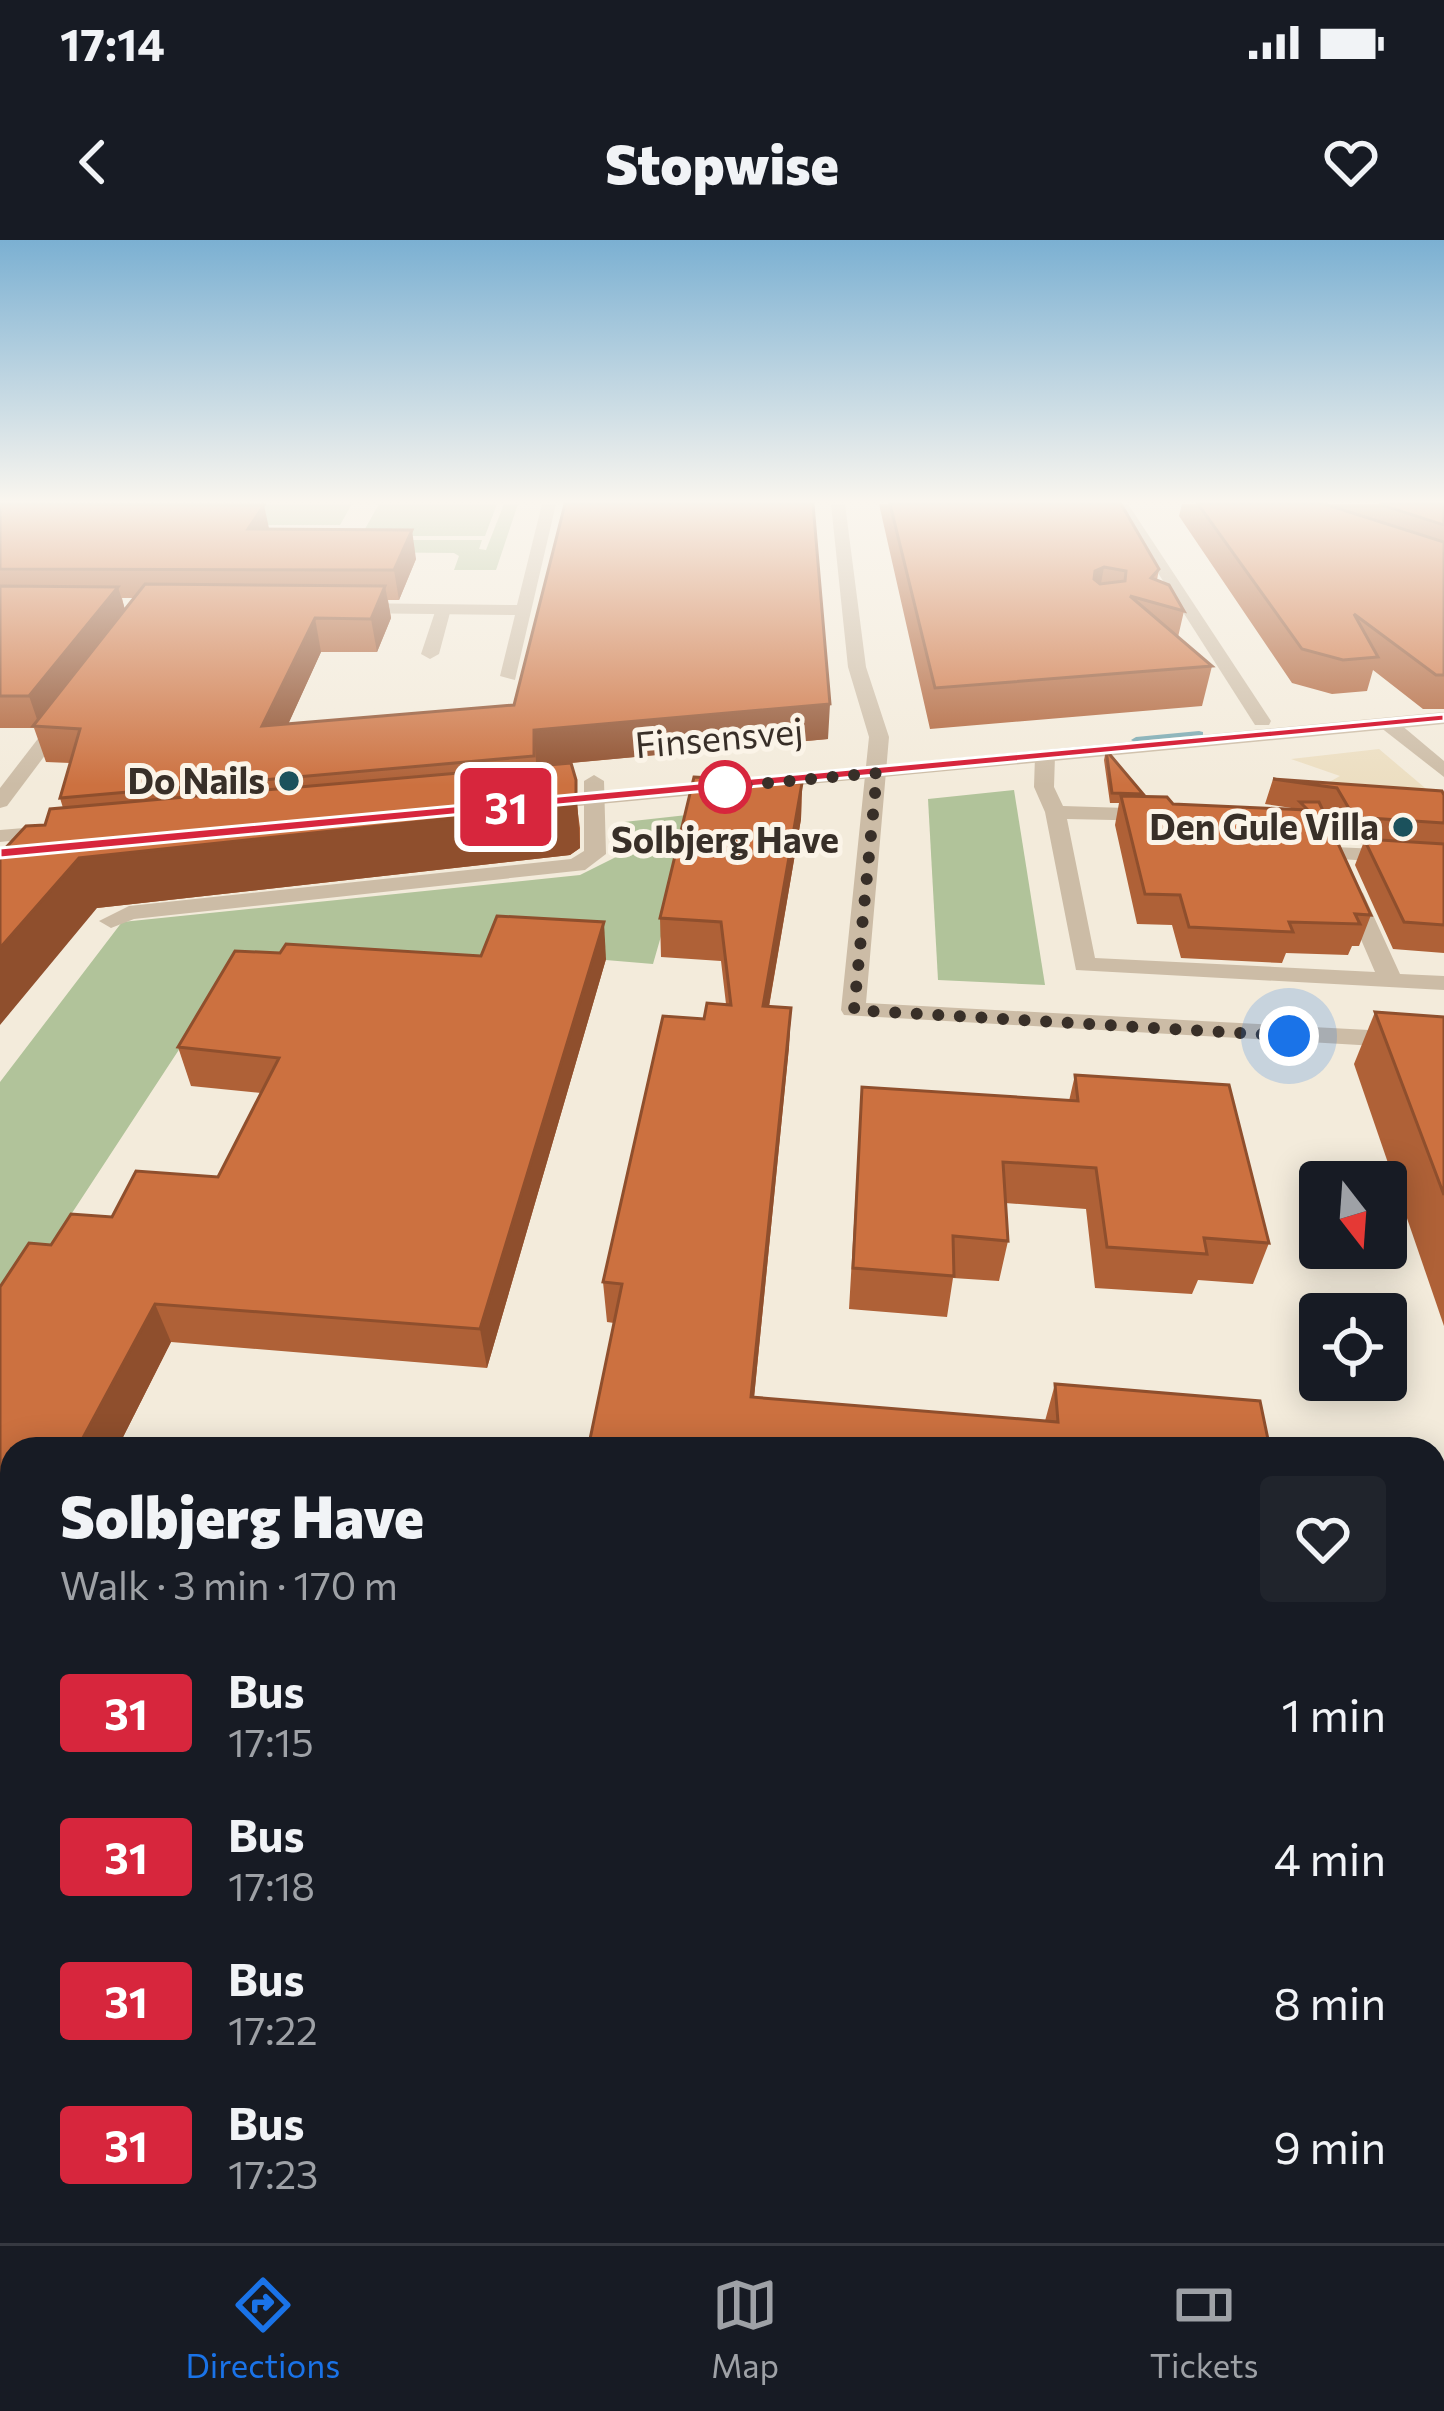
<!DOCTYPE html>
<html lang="en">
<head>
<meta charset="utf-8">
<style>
  body { margin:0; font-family:Commissioner,sans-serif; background:#20242c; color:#f1f3f6; height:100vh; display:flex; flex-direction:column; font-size:45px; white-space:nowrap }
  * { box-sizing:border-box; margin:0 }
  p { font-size:39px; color:#9ea1a6 }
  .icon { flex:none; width:66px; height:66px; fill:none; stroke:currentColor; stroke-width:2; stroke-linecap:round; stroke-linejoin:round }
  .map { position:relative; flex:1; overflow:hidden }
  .sheet { position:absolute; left:0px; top:1197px; width:1446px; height:807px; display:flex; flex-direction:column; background:#171b24; border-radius:36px 36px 0 0; box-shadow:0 6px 30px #0003 }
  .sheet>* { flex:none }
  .badge { padding:0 24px; border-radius:9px; font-size:42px; line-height:78px }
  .needle { width:78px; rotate:163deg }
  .tools { position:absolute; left:1299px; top:921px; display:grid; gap:24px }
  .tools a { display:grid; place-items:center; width:108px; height:108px; border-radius:12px; background:#171b24; box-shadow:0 6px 30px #0003; font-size:60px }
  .you { position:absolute; width:60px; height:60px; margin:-30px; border:9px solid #fff; border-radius:50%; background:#1a73e8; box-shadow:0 0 0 18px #1a73e833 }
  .map>.badge { position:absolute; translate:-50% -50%; box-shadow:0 0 0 6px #fff }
  .round { display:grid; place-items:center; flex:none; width:126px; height:126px; border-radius:12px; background:#20242c }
  .summary { display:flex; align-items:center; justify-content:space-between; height:204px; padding:0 60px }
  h1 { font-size:57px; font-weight:800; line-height:90px }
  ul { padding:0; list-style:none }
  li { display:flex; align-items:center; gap:36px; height:144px; padding:0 60px }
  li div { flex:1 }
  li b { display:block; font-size:45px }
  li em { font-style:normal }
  li .badge { min-width:132px; font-weight:700; text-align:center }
  .status { display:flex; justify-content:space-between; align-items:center; height:84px; padding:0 60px; background:#171b24; direction:ltr }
  .status svg { height:33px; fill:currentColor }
  header { display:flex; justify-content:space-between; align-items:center; height:156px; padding:0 60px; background:#171b24; font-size:54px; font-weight:800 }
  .tab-bar { display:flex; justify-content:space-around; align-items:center; height:168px; border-top:3px solid #363941; background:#171b24; font-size:33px; color:#9ea1a6 }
  .tab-bar a { display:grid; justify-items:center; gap:6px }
  .tab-bar .on { color:#1a73e8 }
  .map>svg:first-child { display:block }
  .green { fill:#b1c39a }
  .plaza { fill:#ecdec1 }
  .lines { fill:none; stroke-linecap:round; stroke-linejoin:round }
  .stream { fill:#79a9b2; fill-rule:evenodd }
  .service { fill:#ccbca6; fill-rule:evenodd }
  .minor { fill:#ccbca6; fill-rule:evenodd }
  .tertiary { fill:#ccbca6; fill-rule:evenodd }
  .wall { fill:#af6137; fill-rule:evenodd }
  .shaded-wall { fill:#8f4f2d }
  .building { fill:#cc7140; stroke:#8f4f2d; stroke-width:3; fill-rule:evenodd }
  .line { fill:#d7263d; stroke:#fff; stroke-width:3 }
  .walk { stroke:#382f28; stroke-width:12; stroke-dasharray:0 21.6 }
  .poi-dot { fill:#1b515c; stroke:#fbf4e8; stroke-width:4.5 }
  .stop-dot { fill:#fff; stroke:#d7263d; stroke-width:6 }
  .labels { text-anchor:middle; stroke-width:10; stroke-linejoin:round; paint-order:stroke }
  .far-street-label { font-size:36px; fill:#382f28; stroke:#fbf4e8 }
  .far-poi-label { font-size:36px; font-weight:bold; fill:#382f28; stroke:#fbf4e8; text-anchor:end }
  .far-stop-label { font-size:36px; font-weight:bold; fill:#382f28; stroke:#fbf4e8 }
</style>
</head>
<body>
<div class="status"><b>17:14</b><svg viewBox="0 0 49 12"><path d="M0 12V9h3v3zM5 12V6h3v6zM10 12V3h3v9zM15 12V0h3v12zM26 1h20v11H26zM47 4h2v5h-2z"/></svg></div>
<header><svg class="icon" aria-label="back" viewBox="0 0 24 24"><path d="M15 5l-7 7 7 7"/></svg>Stopwise<svg class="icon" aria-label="heart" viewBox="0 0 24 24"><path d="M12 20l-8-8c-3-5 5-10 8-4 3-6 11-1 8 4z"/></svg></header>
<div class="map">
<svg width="1444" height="2003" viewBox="0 0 1444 2003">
  <rect width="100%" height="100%" fill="#f3ebdb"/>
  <!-- green -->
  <g class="green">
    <path d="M243,264H352L340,285H227Z"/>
    <path d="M379,264H497L485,296H361Z"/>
    <path d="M504,264H518L496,330H454L459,316L454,313L351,312L358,300H482L479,309L486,310Z"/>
    <path d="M1014,550L1045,745L938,740L928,559Z"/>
    <path d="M696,574L653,724L499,711L490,724L220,747L0,1083V842L122,682L580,635L616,617L615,583Z"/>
  </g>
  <!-- plaza -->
  <path class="plaza" d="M1379,509L1444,564L1322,546L1340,536L1291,519Z"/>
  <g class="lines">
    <!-- stream -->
    <path class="stream" d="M1199,491L1203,492V496L1136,503L1131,500L1136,497Z"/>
    <!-- service -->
    <g class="service">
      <path d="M437,366L451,369L439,414L430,419L421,414Z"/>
      <path d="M1045,510L1055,516L1054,547L1063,566L1158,569L1168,575L1158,581L1067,579L1095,718L1375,732L1341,653L1352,646L1363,653L1400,734L1444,736V750L1076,730L1045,572L1034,547L1035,516Z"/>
      <path d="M594,535L604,541L606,614L585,630L134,679L111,688L99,681L129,666L571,619L584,611V541Z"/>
      <path d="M1334,607L1444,612V626L1326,618V608Z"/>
    </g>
    <!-- minor -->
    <g class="minor">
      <path d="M542,264H556L515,440L500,436L515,375L350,373L342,368L350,363L517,365Z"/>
      <path d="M831,264H845L866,427L889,497L866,763L1444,794V810L844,775L841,770L869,497L848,427Z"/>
      <path d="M1114,264H1128L1271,481L1269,485H1255Z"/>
      <path d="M57,474L73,478L7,566L0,568V548Z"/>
      <path d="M1380,479H1394L1444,521V537L1380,487Z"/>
    </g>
    <!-- tertiary -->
    <g class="tertiary">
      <path d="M1444,472V484L536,570L526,564L536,558Z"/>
      <path d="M60,585L71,591L67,595L0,602V590Z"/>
    </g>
  </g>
  <!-- wall -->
  <g class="wall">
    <path d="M0,264L269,289L416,319L399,360H388L391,378L377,412H321L288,484L828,499L571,523L580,588V608L570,615L97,668L45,585L63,568L60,558L70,523L46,522L34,488H0ZM122,358H134L125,370Z"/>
    <path d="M879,264H1121L1159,329L1157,340L1184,371L1178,397L1212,426L1202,466L930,489Z"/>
    <path d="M1182,264H1444V469H1423L1373,430L1367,451L1332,454L1292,443L1179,276Z"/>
    <path d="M1106,510L1143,554L1142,557L1173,564L1298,569L1265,564L1273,539L1444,555V713L1393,709L1355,625L1363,604L1345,603L1328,573L1323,572L1371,675L1359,706H1352L1348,715L1286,713L1282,723L1181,718L1172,685L1137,684L1115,585L1119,563H1110L1104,520Z"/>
    <path d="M802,543L801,579L769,767L791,768L789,807L754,1158L1045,1181L1055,1144L1270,1209H588L614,1083L607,1082L603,1042L704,779L726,764L721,721L661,717L660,678Z"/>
    <path d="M280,713L606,719L487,1128L171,1102L117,1209H12V1545L0,1544V1047L51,1005L218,937L261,853L191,846L178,807Z"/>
    <path d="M1375,772L1444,777V1086L1354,824Z"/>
    <path d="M1075,835L1269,1003L1253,1044L1198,1040L1192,1054L1095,1048L1086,969L1005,963L1008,1001L999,1041L953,1038L947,1077L849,1069L862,847L1069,861Z"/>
    <path d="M281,1992H1434L1444,2003H365Z"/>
  </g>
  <!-- shaded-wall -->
  <g class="shaded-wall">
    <path d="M264,265L270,293L248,289Z"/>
    <path d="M412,290L416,319L399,360L394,330Z"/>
    <path d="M1104,327L1097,365L1088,368L1095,331Z"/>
    <path d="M385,346L391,378L377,412L371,379Z"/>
    <path d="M118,347L127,376L40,488L29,456Z"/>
    <path d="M315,378L321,412L271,522L262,486Z"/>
    <path d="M830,464L828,499L537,526L538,552L534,490Z"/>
    <path d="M576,540L580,608L570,615L97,668L0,785V708L79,618Z"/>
    <path d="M802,543L801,579L762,806L763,766Z"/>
    <path d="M604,682L606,719L487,1128L480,1089Z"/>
    <path d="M791,768L789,807L750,1197L751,1157Z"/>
    <path d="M155,1064L171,1102L117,1209H77Z"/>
    <path d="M12,1331V1415L0,1398V1353Z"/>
    <path d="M143,1992H188L184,2003H139Z"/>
  </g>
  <!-- building -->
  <g class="building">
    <path d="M0,264L264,265L248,289L412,290L394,330L0,329Z"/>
    <path d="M565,264H813L830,464L534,490V516L60,558L80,489L33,486L145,344L385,346L371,379L315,378L262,486L514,465Z"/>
    <path d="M890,264H1121L1159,329L1151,338L1169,345L1184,371L1130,356L1212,426L935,448ZM1104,327L1126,331L1125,341L1100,344L1094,339L1095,331Z"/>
    <path d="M1198,264H1324L1444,302V435H1436L1354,374L1378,417L1343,420L1302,409Z"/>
    <path d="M1379,264H1444V285Z"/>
    <path d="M0,346L118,347L29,456H0Z"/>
    <path d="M1106,510L1143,554L1112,553Z"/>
    <path d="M571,523L576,540V560L565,566L79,618L0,708V614L26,586L45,585L50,569Z"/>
    <path d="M694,537L802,543L763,766L791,768L751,1157L1058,1182L1055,1144L1260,1161L1270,1209H588L622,1044L603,1042L663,776L704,779L707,763L731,765L721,682L660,678Z"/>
    <path d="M1273,539L1442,551L1444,555V583L1354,577L1337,548Z"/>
    <path d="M1121,556L1167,557L1173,564L1308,570L1300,562H1319L1371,675L1355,674L1360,684L1289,682L1293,692L1189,687L1180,655L1145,654Z"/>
    <path d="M1364,599L1444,604V685L1404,682Z"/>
    <path d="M497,676L604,682L480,1089L155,1064L77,1209H12V1331L0,1353V1047L29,1003L51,1005L71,974L112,977L136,931L218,937L279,818L178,807L235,711L280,713L286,704L481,716Z"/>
    <path d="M1375,772L1444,777V955Z"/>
    <path d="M1075,835L1229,845L1269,1003L1204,998L1207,1014L1107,1007L1096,928L1003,922L1008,1001L953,996L954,1036L853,1028L862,847L1078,861Z"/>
    <path d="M0,1381L12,1382V1515L0,1514Z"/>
    <path d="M0,1738L12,1739V1992H143L139,2003H0Z"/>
    <path d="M1434,1769L1444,1771V2003H541L456,1992H1434Z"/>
  </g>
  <!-- sky -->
  <linearGradient id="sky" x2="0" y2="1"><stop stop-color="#7bb0d2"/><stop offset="0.48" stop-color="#faf6ef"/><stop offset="1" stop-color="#faf6ef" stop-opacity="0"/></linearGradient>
  <rect width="1444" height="545" fill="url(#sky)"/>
  <!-- line -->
  <path class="line" d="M1444,474V481L0,618V608Z"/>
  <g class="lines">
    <!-- walk -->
    <path class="walk" d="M725,547L877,533L854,770L1289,796"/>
  </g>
  <!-- markers -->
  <g class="poi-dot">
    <circle cx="289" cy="541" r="12"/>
    <circle cx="1403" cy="587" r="12"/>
  </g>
  <circle class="stop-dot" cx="725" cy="547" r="24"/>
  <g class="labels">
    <!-- far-street labels -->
    <g class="far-street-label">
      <text transform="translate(719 498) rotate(-5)" y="13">Finsensvej</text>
    </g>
    <!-- far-poi labels -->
    <g class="far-poi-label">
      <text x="265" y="554">Do Nails</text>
      <text x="1379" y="600">Den Gule Villa</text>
    </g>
    <!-- far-stop labels -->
    <g class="far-stop-label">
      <text x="725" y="613">Solbjerg Have</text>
    </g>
  </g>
</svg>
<div class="tools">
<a><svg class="needle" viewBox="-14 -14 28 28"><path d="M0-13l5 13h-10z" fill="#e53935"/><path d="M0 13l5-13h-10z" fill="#9ea1a6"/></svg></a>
<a><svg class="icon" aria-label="locate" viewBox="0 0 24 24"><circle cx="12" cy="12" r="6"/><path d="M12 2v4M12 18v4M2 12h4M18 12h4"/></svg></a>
</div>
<div class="you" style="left:1289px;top:796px"></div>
<b class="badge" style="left:506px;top:567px;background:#d7263d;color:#fff">31</b>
<section class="sheet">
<div class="summary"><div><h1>Solbjerg Have</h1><p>Walk · 3 min · 170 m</p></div><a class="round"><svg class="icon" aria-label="heart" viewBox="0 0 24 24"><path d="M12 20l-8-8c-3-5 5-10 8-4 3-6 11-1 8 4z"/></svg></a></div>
<ul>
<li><span class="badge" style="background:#d7263d;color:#fff">31</span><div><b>Bus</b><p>17:15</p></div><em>1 min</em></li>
<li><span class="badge" style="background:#d7263d;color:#fff">31</span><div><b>Bus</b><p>17:18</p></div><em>4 min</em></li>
<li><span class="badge" style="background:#d7263d;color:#fff">31</span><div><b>Bus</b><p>17:22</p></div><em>8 min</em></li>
<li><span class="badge" style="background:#d7263d;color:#fff">31</span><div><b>Bus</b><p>17:23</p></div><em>9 min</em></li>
</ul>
</section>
</div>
<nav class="tab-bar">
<a class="on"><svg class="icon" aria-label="directions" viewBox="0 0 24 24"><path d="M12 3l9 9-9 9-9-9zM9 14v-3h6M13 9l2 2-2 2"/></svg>Directions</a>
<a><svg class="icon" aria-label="map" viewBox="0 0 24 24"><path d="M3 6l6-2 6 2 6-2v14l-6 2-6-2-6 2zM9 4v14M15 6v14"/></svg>Map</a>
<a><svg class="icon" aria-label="tickets" viewBox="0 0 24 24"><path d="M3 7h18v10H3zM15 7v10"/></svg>Tickets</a>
</nav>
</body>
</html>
